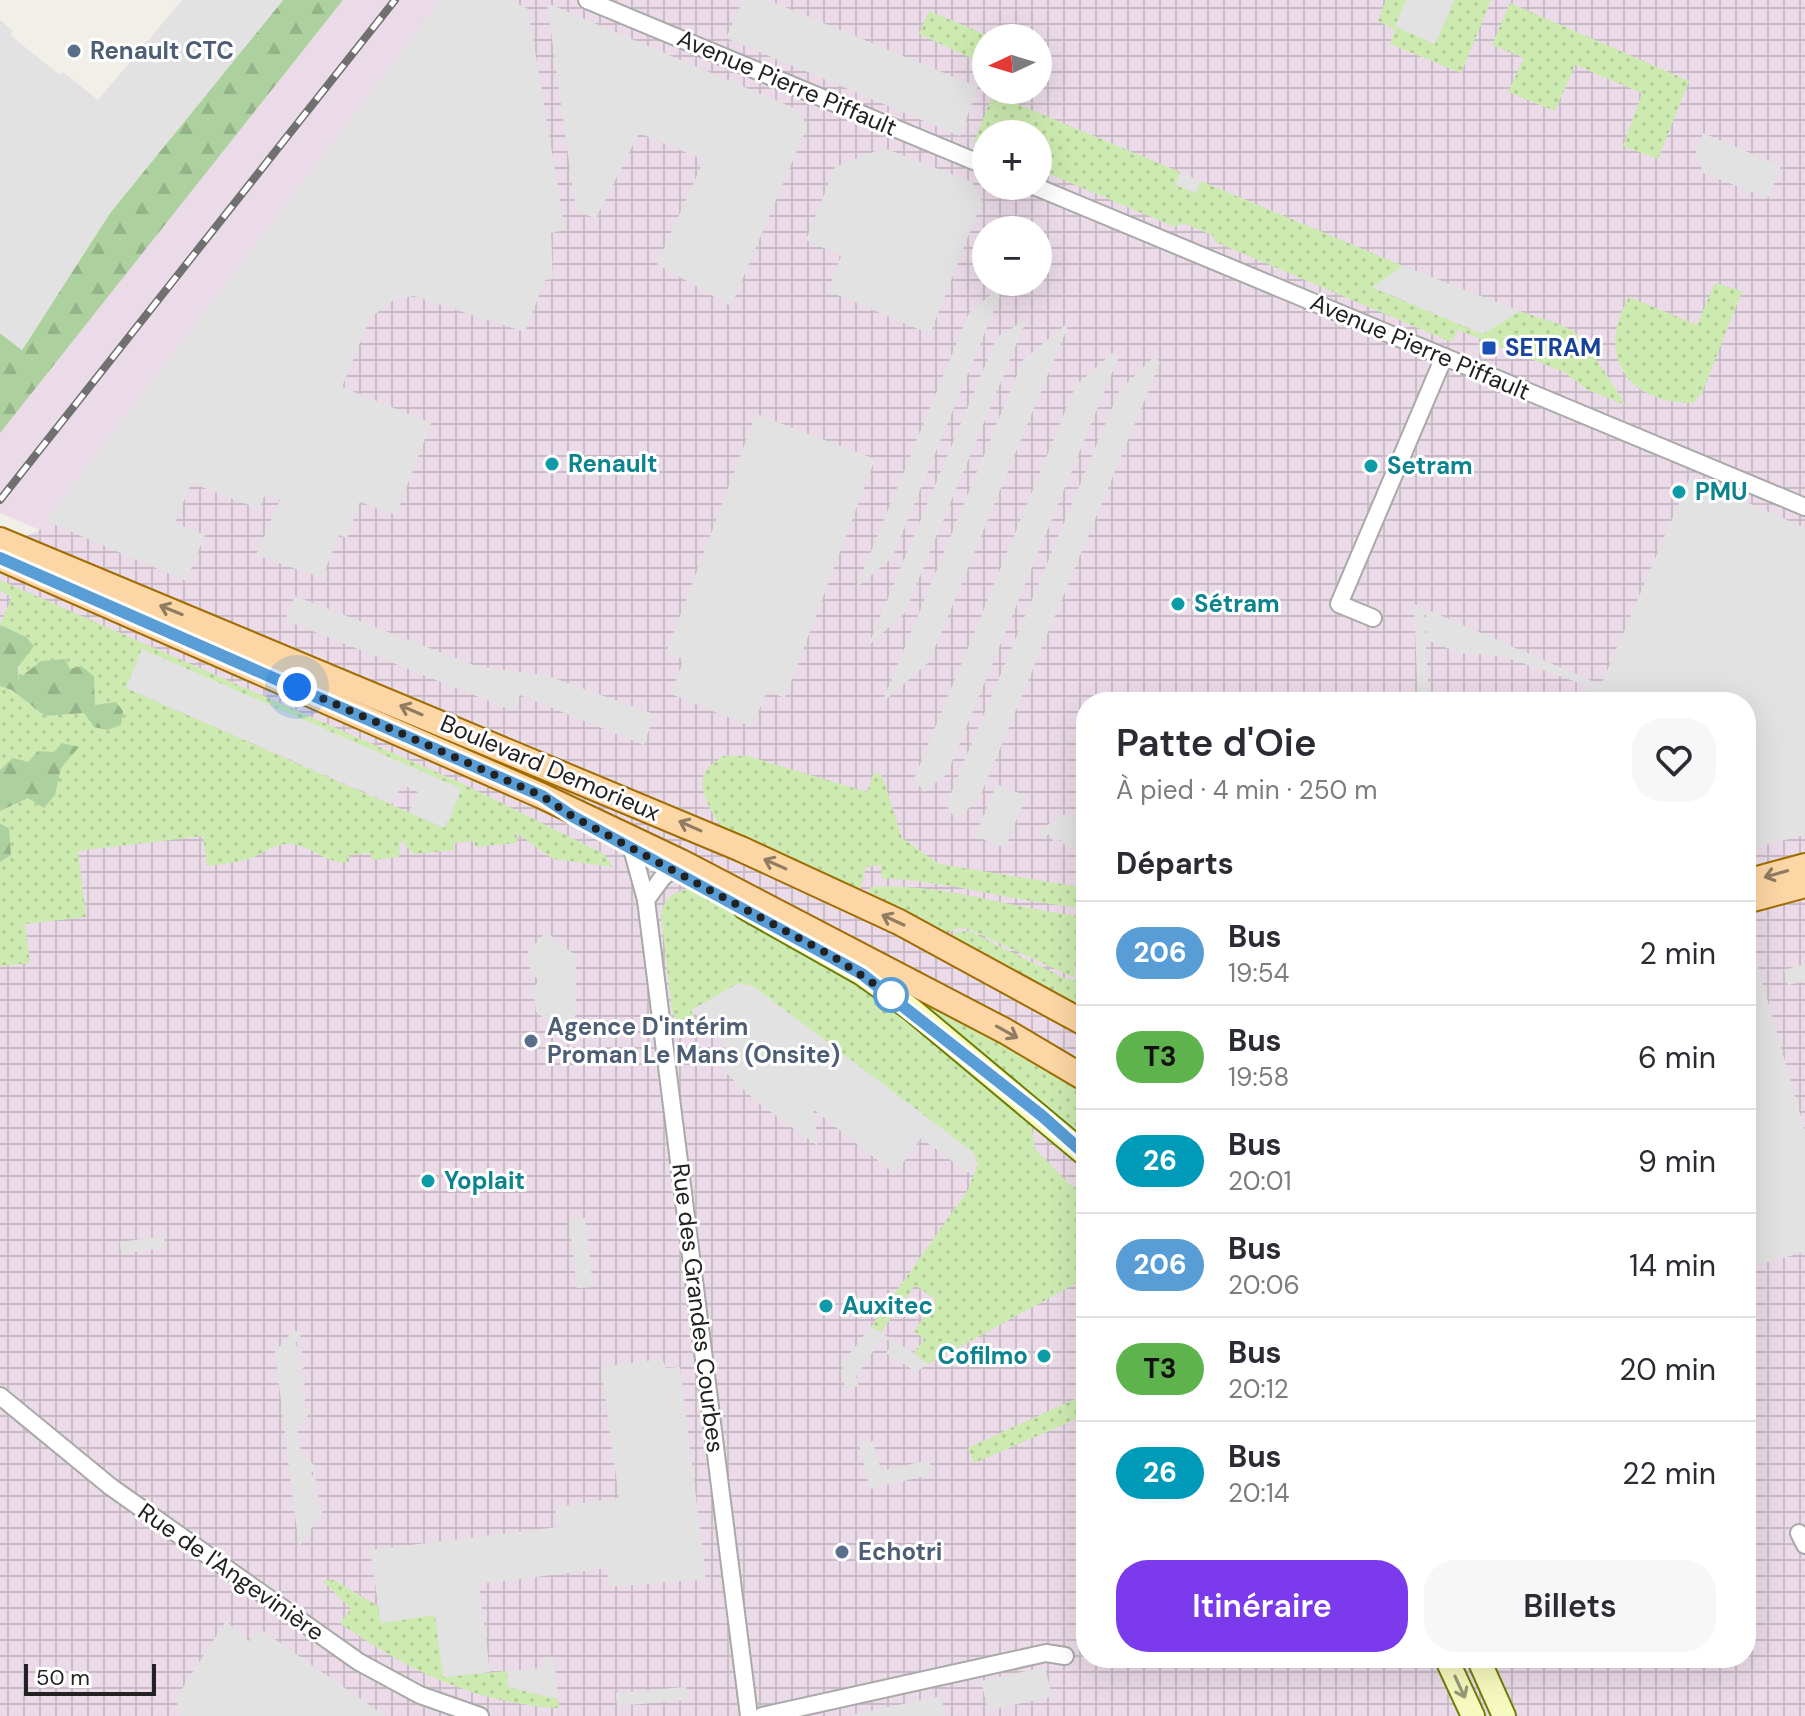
<!DOCTYPE html>
<html lang="fr">
<head>
<meta charset="utf-8">
<style>
  body { margin:0; font-family:"DM Sans",sans-serif; background:#f7f7f7; color:#2b2b33; height:100vh; display:flex; flex-direction:column; font-size:30px; white-space:nowrap }
  * { box-sizing:border-box; margin:0 }
  p { font-size:26px; color:#7c7c81 }
  .icon { flex:none; width:44px; height:44px; fill:none; stroke:currentColor; stroke-width:2; stroke-linecap:round; stroke-linejoin:round }
  .map { position:relative; flex:1; overflow:hidden }
  .panel { position:absolute; left:1076px; top:692px; width:680px; height:976px; display:flex; flex-direction:column; background:#fff; border-radius:32px; box-shadow:0 8px 32px #0002 }
  .panel>* { flex:none }
  .badge { padding:0 16px; border-radius:26px; font-size:28px; line-height:52px }
  .needle { width:52px; rotate:266deg }
  .buttons { position:absolute; left:972px; top:24px; display:grid; gap:16px }
  .buttons a { display:grid; place-items:center; width:80px; height:80px; border-radius:50%; background:#fff; box-shadow:0 8px 32px #0002; font-size:40px }
  .scale { position:absolute; left:24px; bottom:20px; width:132px; box-sizing:border-box; padding-left:8px; border:4px solid #222; border-top:0; font-size:22px; line-height:28px; white-space:nowrap; color:#222; -webkit-text-stroke:6px #fff; paint-order:stroke }
  .you { position:absolute; width:40px; height:40px; margin:-20px; border:6px solid #fff; border-radius:50%; background:#1a73e8; box-shadow:0 0 0 12px #1a73e833 }
  .map>.badge { position:absolute; translate:-50% -50%; box-shadow:0 0 0 4px #fff }
  h2 { padding:0 40px; font-size:30px; line-height:72px }
  .round { display:grid; place-items:center; flex:none; width:84px; height:84px; border-radius:32px; background:#f7f7f7 }
  .headline { display:flex; align-items:center; justify-content:space-between; height:136px; padding:0 40px }
  h1 { font-size:38px; font-weight:600; line-height:60px }
  .action { display:flex; gap:16px; margin-top:auto; padding:16px 40px }
  .action a { flex:1; height:92px; border-radius:32px; background:#7c3aed; color:#fff; font-size:32px; font-weight:600; line-height:92px; text-align:center }
  .action a+a { background:#f7f7f7; color:#2b2b33 }
  ul { padding:0; list-style:none }
  li { display:flex; align-items:center; gap:24px; height:104px; padding:0 40px; border-top:2px solid #e1e1e2 }
  li div { flex:1 }
  li b { display:block; font-size:30px }
  li em { font-style:normal }
  li .badge { min-width:88px; font-weight:700; text-align:center }
  .map>svg:first-child { display:block }
  .industrial { fill:url(#industrial-grid); fill-rule:evenodd }
  .railway { fill:#ebdbe8 }
  .grass { fill:url(#grass-dots); fill-rule:evenodd }
  .forest { fill:url(#forest-firs) }
  .parking { fill:#e2e2e2 }
  .lines { fill:none; stroke-linecap:round; stroke-linejoin:round }
  .street-casing { stroke:#a9a9a9; stroke-width:20 }
  .secondary-casing { stroke:#707d05; stroke-width:26 }
  .primary-casing { stroke:#a06b00; stroke-width:28 }
  .street { stroke:#fff; stroke-width:16 }
  .secondary { stroke:#f7fabf; stroke-width:22 }
  .primary { stroke:#fcd6a4; stroke-width:24 }
  .rail-casing { stroke:#707070; stroke-width:8 }
  .rail { stroke:#fff; stroke-width:5; stroke-dasharray:15; stroke-linecap:butt }
  .oneway { stroke:#8f7c63 }
  .oneway2 { stroke:#979978 }
  .line-casing { stroke:#fff; stroke-width:18 }
  .line { stroke:#589dd6; stroke-width:12 }
  .walk { stroke:#222; stroke-width:8; stroke-dasharray:0 14.4 }
  .service-dot { fill:#5c6f8a; stroke:#fff; stroke-width:3 }
  .transit-dot { fill:#1a4fb4; stroke:#fff; stroke-width:3 }
  .culture-dot { fill:#0f9aa8; stroke:#fff; stroke-width:3 }
  .stop-dot { fill:#fff; stroke:#589dd6; stroke-width:4 }
  .labels { text-anchor:middle; stroke-width:6; stroke-linejoin:round; paint-order:stroke }
  .service-label { font-size:24px; font-weight:bold; fill:#4e5e75; stroke:#fff; text-anchor:start }
  .street-label { font-size:24px; fill:#222; stroke:#fff }
  .transit-label { font-size:24px; font-weight:bold; fill:#164399; stroke:#fff; text-anchor:start }
  .culture-label { font-size:24px; font-weight:bold; fill:#0d838f; stroke:#fff; text-anchor:start }
</style>
</head>
<body>
<div class="map">
<svg width="1805" height="1716" viewBox="0 0 1805 1716">
  <defs>
    <pattern id="industrial-grid" width="8" height="8" patternUnits="userSpaceOnUse" patternTransform="scale(2)"><rect width="8" height="8" fill="#ebdbe8"/><path d="M0 4h8M4 0v8" fill="none" stroke="#c9bcc7"/></pattern>
    <pattern id="grass-dots" width="8" height="8" patternUnits="userSpaceOnUse" patternTransform="scale(2)"><rect width="8" height="8" fill="#cdebb0"/><path d="M2 2h.1M6 6h.1" fill="none" stroke="#b0c997" stroke-width="1.8" stroke-linecap="round"/></pattern>
    <pattern id="forest-firs" width="22" height="20" patternUnits="userSpaceOnUse" patternTransform="scale(2)"><rect width="22" height="20" fill="#add19e"/><path d="M5 1l3.5 6h-7zM16 11l3.5 6h-7z" fill="#95b388"/></pattern>
  </defs>
  <rect width="100%" height="100%" fill="#f2efe9"/>
  <!-- industrial -->
  <path class="industrial" d="M441,0H1805V1716H0V547L40,530ZM986,38H1038V90H986ZM986,134H1038V186H986ZM986,230H1038V282H986ZM1086,702H1746V1658H1086Z"/>
  <!-- railway -->
  <path class="railway" d="M343,0H441L40,530L0,513V432Z"/>
  <!-- grass -->
  <g class="grass">
    <path d="M1386,0H1406L1396,27L1435,44L1454,0H1491L1461,73L1390,44L1395,30L1378,21Z"/>
    <path d="M1510,3L1689,81L1658,159L1623,146L1642,93L1575,65L1555,111L1508,92L1524,58L1492,45Z"/>
    <path d="M929,11L994,38H986V65L919,34Z"/>
    <path d="M993,94L1180,172L1176,185L1196,193L1201,181L1403,266L1373,288L1482,334L1520,311C1537,318 1559,322 1574,332C1582,337 1622,396 1625,405L1588,390L1564,372L1458,330L1451,342L1216,242L1212,235L1183,223L1175,227L1038,169V134H986V147L974,142Z"/>
    <path d="M1715,283L1742,291L1702,393L1693,403C1626,403 1596,355 1629,297L1697,325Z"/>
    <path d="M0,580L461,783L604,854L613,867L553,859L514,831L518,838L516,843L475,847L474,841L454,843V850L414,854L400,840L399,857L372,860L370,853L349,855V862C326,865 314,846 291,844C272,843 262,856 245,860C233,863 220,864 207,866L203,836L78,851L86,917L25,924L30,963L0,966V862L11,855L9,829L0,824V811L28,798L45,808C58,790 63,773 54,752L28,762L13,758L0,770V686L12,690L45,716L84,713L94,727L106,703L96,705C88,677 67,668 41,661L18,680C18,664 26,653 26,637L0,625L12,597L0,591ZM142,649L454,810L444,828L126,688Z"/>
    <path d="M723,756H747L867,792L874,772L882,775L902,838L939,864L1086,888V908C1017,903 951,881 882,878L881,865L866,867L857,903C832,891 757,863 740,848C724,833 700,802 703,778C705,768 715,762 723,756Z"/>
    <path d="M871,887C943,882 1014,910 1086,917V932H1078L1075,978L966,928L955,929L940,939L864,900Z"/>
    <path d="M692,889L875,994L1030,1117L1035,1149L1070,1185L1086,1190V1278L928,1364L914,1353L924,1339L914,1331L936,1300L915,1285L881,1332L871,1327L968,1190L978,1163L973,1152L691,1010L695,1018L676,1020L672,1011L661,915C664,897 675,890 692,889Z"/>
    <path d="M969,931L1066,979L1086,981V1024L947,940L957,932Z"/>
    <path d="M841,944L1086,1079V1155Z"/>
    <path d="M1086,1394V1415L974,1463L968,1448Z"/>
    <path d="M334,1580L378,1606L381,1623L435,1614L444,1677L507,1671L508,1687L558,1699L559,1708C478,1704 406,1670 340,1623L351,1609L323,1581Z"/>
  </g>
  <!-- forest -->
  <g class="forest">
    <path d="M283,0H343L0,433V333L22,350L110,213Z"/>
    <path d="M0,625L26,637L34,646L18,667V679L41,661L65,659L70,669L81,666L94,676L95,705L116,702L123,711L121,725L107,730L94,727L84,713L45,716L12,690L0,686Z"/>
    <path d="M62,743L79,747L61,768L55,795L44,808L28,798L0,811V770L13,758L28,762L38,751L54,752Z"/>
    <path d="M0,824L9,828L11,855L0,862Z"/>
  </g>
  <!-- parking -->
  <g class="parking">
    <path d="M182,0H283L110,213L22,350L0,333V20L13,31L10,35L60,75L63,72L98,100Z"/>
    <path d="M441,0H510L528,9L565,230L551,233L553,279L545,280L525,332L414,296L395,299L370,318L342,387L431,423L396,515L360,502L347,538L339,535L322,578L256,555L280,500L265,495L259,509L191,483L175,523L205,535L186,581L46,521Z"/>
    <path d="M743,0H768L978,87L960,136L726,38Z"/>
    <path d="M1406,0H1454L1435,44L1395,26Z"/>
    <path d="M547,3L796,109L802,116L807,127L731,306L657,264L704,160L639,133L596,218L576,212Z"/>
    <path d="M1703,133L1781,166L1768,198L1703,173L1696,152Z"/>
    <path d="M884,148L972,182L982,201L930,334L828,291L841,256L806,240L835,167Z"/>
    <path d="M1180,172L1201,181L1196,193L1175,185Z"/>
    <path d="M1403,266L1520,311L1483,334L1372,287Z"/>
    <path d="M995,291L1000,296L892,558L856,588L969,313Z"/>
    <path d="M1027,319L904,614L868,646L997,337Z"/>
    <path d="M1070,321L929,662L882,703L1023,360Z"/>
    <path d="M1114,352L1119,356L947,774L924,792L914,779L1076,385Z"/>
    <path d="M1155,356L1160,363L979,799L956,820L946,805L1119,391Z"/>
    <path d="M756,414L875,459L785,698L767,691L752,727L671,694L683,661L690,662L666,653Z"/>
    <path d="M1690,477L1805,528V835L1746,850V702H1584L1588,686L1502,656L1459,653L1427,640L1426,609L1601,685Z"/>
    <path d="M295,596L476,666L548,676L654,714L644,745L520,695L514,711L285,620Z"/>
    <path d="M1414,604L1424,608L1429,702H1418Z"/>
    <path d="M142,649L462,789L444,828L409,812L418,792L402,784L392,804L126,688Z"/>
    <path d="M997,784L1026,796L1005,848L975,836Z"/>
    <path d="M1067,813L1086,821L1083,860L1072,845L1066,847L1061,840L1054,842L1049,834L1042,838L1038,831Z"/>
    <path d="M1747,929L1805,1131V1252L1746,1268Z"/>
    <path d="M546,932L576,956L575,1043L536,1012L533,989L539,980L531,973L528,952Z"/>
    <path d="M1078,932H1086V979L1075,978Z"/>
    <path d="M1805,964V981L1788,985L1784,970Z"/>
    <path d="M739,983L753,986L973,1152L976,1160L968,1173L921,1138L895,1174L813,1109L818,1146L757,1102L727,1074L724,1042L691,1010Z"/>
    <path d="M585,1218L593,1287L577,1288L569,1219Z"/>
    <path d="M164,1236L165,1248L121,1254L120,1242Z"/>
    <path d="M871,1327L914,1353L928,1364L916,1372L886,1353L893,1343L883,1337L856,1376L859,1386L845,1389L842,1363Z"/>
    <path d="M294,1329L301,1336L295,1344L302,1352L297,1359L304,1367L298,1374L306,1382L300,1389L307,1397L302,1404L310,1413L297,1428L301,1453L316,1467L311,1474L318,1482L313,1490L319,1496L315,1503L323,1511L299,1547L275,1352Z"/>
    <path d="M662,1359L666,1368L680,1367L706,1579L609,1587L607,1568L479,1584L490,1672L443,1677L435,1615L381,1623L370,1550L558,1527L555,1507L619,1498L601,1367Z"/>
    <path d="M873,1441L881,1471L929,1460L933,1474L870,1489L859,1444Z"/>
    <path d="M226,1621L249,1641L260,1629L385,1716H180L176,1698Z"/>
    <path d="M554,1657L558,1699L508,1687L507,1671L544,1668V1658Z"/>
    <path d="M1045,1667L1052,1697L988,1710L981,1681Z"/>
    <path d="M686,1687L688,1700L617,1706L616,1693Z"/>
    <path d="M941,1696L945,1716H846Z"/>
  </g>
  <g class="lines">
    <!-- street casing -->
    <g class="street-casing">
      <g id="street">
        <path d="M587,0L986,166"/>
        <path d="M1034,186L1805,507"/>
        <path d="M1373,618L1339,604L1444,357"/>
        <path d="M632,849L646,900L749,1716"/>
        <path d="M646,900L662,878L681,862"/>
        <path d="M0,1396L111,1487L359,1662L420,1695L480,1716"/>
        <path d="M1799,1533L1805,1545"/>
        <path d="M762,1716L1046,1653L1065,1656"/>
      </g>
    </g>
    <!-- secondary casing -->
    <g class="secondary-casing">
      <g id="secondary">
        <path d="M745,908L862,974L911,1009L1086,1155"/>
        <path d="M1446,1658L1473,1716"/>
        <path d="M1478,1658L1504,1716"/>
      </g>
    </g>
    <!-- primary casing -->
    <g class="primary-casing">
      <g id="primary">
        <path d="M0,540L741,849L899,922L1086,1024"/>
        <path d="M0,558L542,796L681,862L1005,1031L1086,1079"/>
        <path d="M1746,882L1805,866"/>
        <path d="M1746,901L1805,885"/>
      </g>
    </g>
    <!-- street -->
    <use href="#street" class="street"/>
    <!-- secondary -->
    <use href="#secondary" class="secondary"/>
    <!-- primary -->
    <use href="#primary" class="primary"/>
    <!-- rail casing -->
    <g class="rail-casing">
      <path id="rail" d="M0,500L395,0"/>
    </g>
    <!-- rail -->
    <use href="#rail" class="rail"/>
  </g>
  <!-- one-way arrows -->
  <defs><path id="oneway-shaft" d="M-6 0H5M1.5-3L5.5 0L1.5 3" fill="none" stroke-width="1.6" stroke-linecap="round" stroke-linejoin="round" transform="scale(2)"/></defs>
  <g class="oneway">
    <use href="#oneway-shaft" transform="translate(171 610) rotate(-158)"/>
    <use href="#oneway-shaft" transform="translate(411 710) rotate(-157)"/>
    <use href="#oneway-shaft" transform="translate(690 826) rotate(-156)"/>
    <use href="#oneway-shaft" transform="translate(775 864) rotate(-156)"/>
    <use href="#oneway-shaft" transform="translate(1776 874) rotate(164)"/>
    <use href="#oneway-shaft" transform="translate(893 920) rotate(-155)"/>
    <use href="#oneway-shaft" transform="translate(1007 1032) rotate(29)"/>
  </g>
  <use class="oneway2" href="#oneway-shaft" transform="translate(1460 1687) rotate(65)"/>
  <g class="lines">
    <!-- line casing -->
    <g class="line-casing">
      <path id="line" d="M0,558L542,796L572,816L862,974L1041,1115L1086,1155"/>
    </g>
    <!-- line -->
    <use href="#line" class="line"/>
    <!-- walk -->
    <path class="walk" d="M297,687L542,796L572,816L834,957L891,995"/>
  </g>
  <!-- markers -->
  <g class="service-dot">
    <circle cx="74" cy="51" r="8"/>
    <circle cx="531" cy="1041" r="8"/>
    <circle cx="842" cy="1552" r="8"/>
  </g>
  <rect class="transit-dot" x="1481" y="340" width="16" height="16" rx="4"/>
  <g class="culture-dot">
    <circle cx="552" cy="464" r="8"/>
    <circle cx="1371" cy="466" r="8"/>
    <circle cx="1679" cy="492" r="8"/>
    <circle cx="1178" cy="604" r="8"/>
    <circle cx="428" cy="1181" r="8"/>
    <circle cx="826" cy="1306" r="8"/>
    <circle cx="1044" cy="1356" r="8"/>
  </g>
  <circle class="stop-dot" cx="891" cy="995" r="16"/>
  <g class="labels">
    <!-- service labels -->
    <g class="service-label">
      <text x="90" y="59">Renault CTC</text>
      <text x="547" y="1035">Agence D'intérim<tspan x="547" dy="28">Proman Le Mans (Onsite)</tspan></text>
      <text x="858" y="1560">Echotri</text>
    </g>
    <!-- street labels -->
    <g class="street-label">
      <text transform="translate(787 83) rotate(23)" y="8">Avenue Pierre Piffault</text>
      <text transform="translate(1420 347) rotate(23)" y="8">Avenue Pierre Piffault</text>
      <text transform="translate(550 768) rotate(23)" y="8">Boulevard Demorieux</text>
      <text transform="translate(698 1308) rotate(83)" y="8">Rue des Grandes Courbes</text>
      <text transform="translate(231 1572) rotate(35)" y="8">Rue de l'Angevinière</text>
    </g>
    <!-- transit labels -->
    <g class="transit-label">
      <text x="1505" y="356">SETRAM</text>
    </g>
    <!-- culture labels -->
    <g class="culture-label">
      <text x="568" y="472">Renault</text>
      <text x="1387" y="474">Setram</text>
      <text x="1695" y="500">PMU</text>
      <text x="1194" y="612">Sétram</text>
      <text x="444" y="1189">Yoplait</text>
      <text x="842" y="1314">Auxitec</text>
      <text x="1028" y="1364" text-anchor="end">Cofilmo</text>
    </g>
  </g>
</svg>
<div class="buttons">
<a><svg class="needle" viewBox="-14 -14 28 28"><path d="M0-13l5 13h-10z" fill="#e53935"/><path d="M0 13l5-13h-10z" fill="#7c7c81"/></svg></a>
<a>+</a>
<a>−</a>
</div>
<div class="scale">50 m</div>
<div class="you" style="left:297px;top:687px"></div>
<section class="panel">
<div class="headline"><div><h1>Patte d'Oie</h1><p>À pied · 4 min · 250 m</p></div><a class="round"><svg class="icon" aria-label="heart" viewBox="0 0 24 24"><path d="M12 20l-8-8c-3-5 5-10 8-4 3-6 11-1 8 4z"/></svg></a></div>
<h2>Départs</h2>
<ul>
<li><span class="badge" style="background:#589dd6;color:#fff">206</span><div><b>Bus</b><p>19:54</p></div><em>2 min</em></li>
<li><span class="badge" style="background:#5fb34c;color:#111">T3</span><div><b>Bus</b><p>19:58</p></div><em>6 min</em></li>
<li><span class="badge" style="background:#009bb9;color:#fff">26</span><div><b>Bus</b><p>20:01</p></div><em>9 min</em></li>
<li><span class="badge" style="background:#589dd6;color:#fff">206</span><div><b>Bus</b><p>20:06</p></div><em>14 min</em></li>
<li><span class="badge" style="background:#5fb34c;color:#111">T3</span><div><b>Bus</b><p>20:12</p></div><em>20 min</em></li>
<li><span class="badge" style="background:#009bb9;color:#fff">26</span><div><b>Bus</b><p>20:14</p></div><em>22 min</em></li>
</ul>
<div class="action"><a>Itinéraire</a><a>Billets</a></div>
</section>
</div>
</body>
</html>
